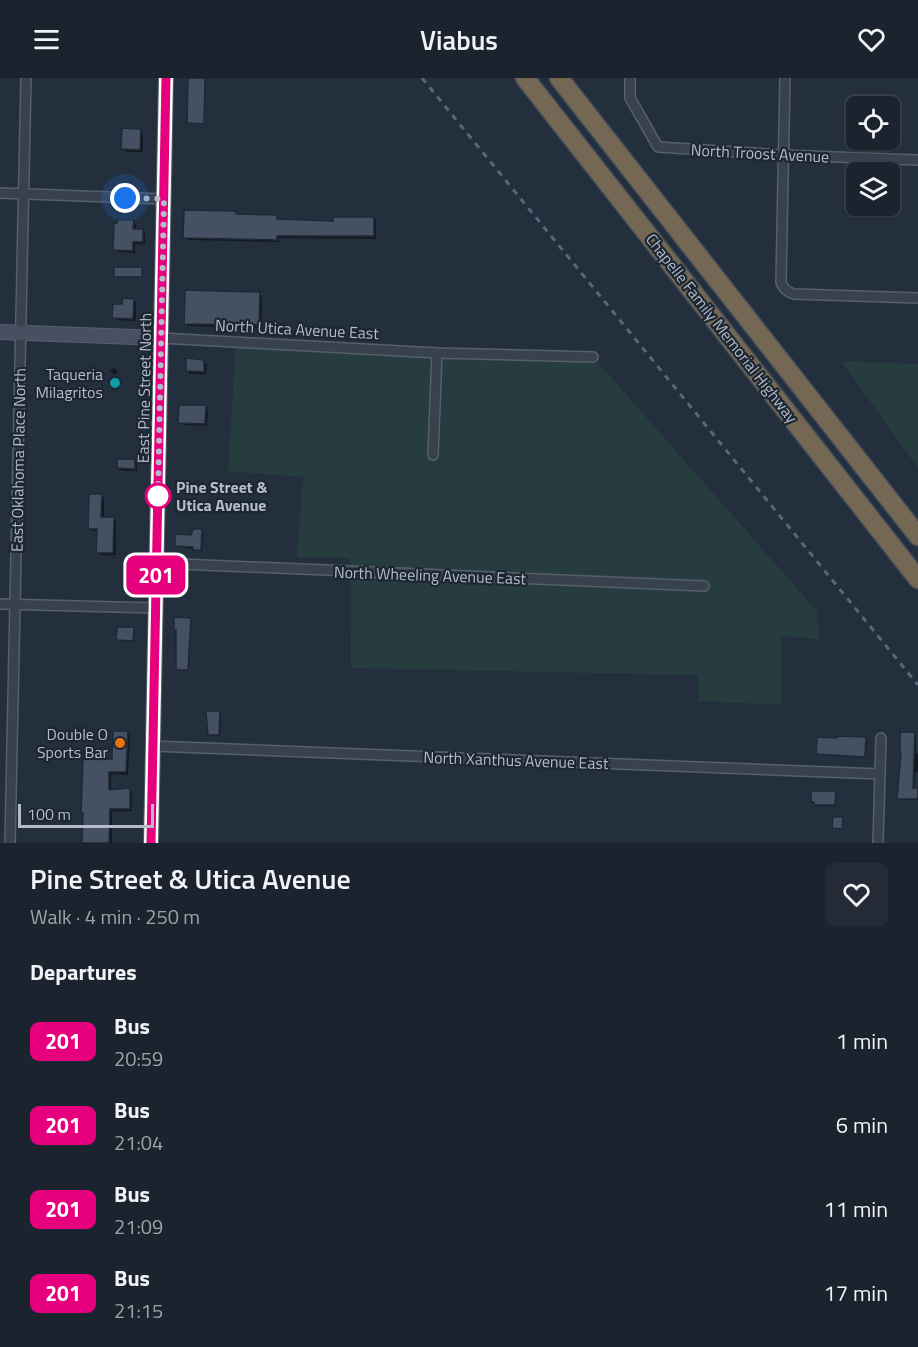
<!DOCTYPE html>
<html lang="en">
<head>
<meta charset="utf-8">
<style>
  body { margin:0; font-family:"Titillium Web",sans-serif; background:#242b36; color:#f1f3f6; height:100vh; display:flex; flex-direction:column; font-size:22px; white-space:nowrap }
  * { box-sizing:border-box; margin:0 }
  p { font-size:20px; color:#a0a4aa }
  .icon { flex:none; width:33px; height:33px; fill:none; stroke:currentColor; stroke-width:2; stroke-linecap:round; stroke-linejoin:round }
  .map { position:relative; height:765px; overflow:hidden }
  .details { display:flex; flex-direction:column; background:#1b232e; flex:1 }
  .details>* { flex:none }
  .badge { padding:0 12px; border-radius:9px; font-size:21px; line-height:39px }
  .tools { position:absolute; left:846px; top:18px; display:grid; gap:12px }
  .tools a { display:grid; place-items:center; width:54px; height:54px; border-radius:9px; background:#1b232e; box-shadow:0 2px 4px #0004,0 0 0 2px #39404a; font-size:30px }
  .scale { position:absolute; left:18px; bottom:15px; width:136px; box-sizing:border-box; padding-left:6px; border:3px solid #b4bcc9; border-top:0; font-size:16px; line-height:21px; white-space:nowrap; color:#b4bcc9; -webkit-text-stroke:4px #1d2633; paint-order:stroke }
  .you { position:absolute; width:30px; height:30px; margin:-15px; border:4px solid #fff; border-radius:50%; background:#1a73e8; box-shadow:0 0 0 9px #1a73e833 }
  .map>.badge { position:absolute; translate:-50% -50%; box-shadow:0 0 0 3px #fff }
  h2 { padding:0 30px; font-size:22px; line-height:54px }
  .round { display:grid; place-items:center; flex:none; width:63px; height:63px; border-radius:9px; background:#242b36 }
  .overview { display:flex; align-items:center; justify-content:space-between; height:102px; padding:0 30px }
  h1 { font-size:28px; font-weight:600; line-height:45px }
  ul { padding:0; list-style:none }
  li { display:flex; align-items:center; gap:18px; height:84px; padding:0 30px }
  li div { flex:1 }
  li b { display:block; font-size:22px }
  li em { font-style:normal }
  li .badge { min-width:66px; font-weight:700; text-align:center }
  header { display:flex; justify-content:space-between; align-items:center; height:78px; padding:0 30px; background:#1b232e; font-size:27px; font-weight:600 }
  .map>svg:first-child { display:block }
  .green { fill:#263c3f }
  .shadow { fill:#0007 }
  .building { fill:#455162; stroke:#1f2835; stroke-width:1.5 }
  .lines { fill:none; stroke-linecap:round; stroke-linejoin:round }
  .minor-casing { stroke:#565f6c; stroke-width:12 }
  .secondary-casing { stroke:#565f6c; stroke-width:16 }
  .motorway-casing { stroke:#434c59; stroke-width:21 }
  .minor { stroke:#38414e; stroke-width:9 }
  .secondary { stroke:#465061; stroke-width:14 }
  .motorway { stroke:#746855; stroke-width:18 }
  .rail { stroke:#5a6575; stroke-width:3; stroke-dasharray:6 6; stroke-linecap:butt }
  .line-casing { stroke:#fff; stroke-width:14 }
  .line { stroke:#e6007e; stroke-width:9 }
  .walk { stroke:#b4bcc9; stroke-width:6; stroke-dasharray:0 10.8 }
  .culture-dot { fill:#0f9aa8; stroke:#1d2633; stroke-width:2 }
  .stop-dot { fill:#fff; stroke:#e6007e; stroke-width:3 }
  .food-dot { fill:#e8710a; stroke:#1d2633; stroke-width:2 }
  .labels { text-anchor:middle; stroke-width:4.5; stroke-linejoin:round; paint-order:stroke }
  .street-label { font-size:16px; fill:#b4bcc9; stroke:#1d2633 }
  .poi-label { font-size:16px; fill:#b4bcc9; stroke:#1d2633; text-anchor:end }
  .stop-label { font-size:16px; font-weight:bold; fill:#b4bcc9; stroke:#1d2633; text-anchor:start }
</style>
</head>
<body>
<header><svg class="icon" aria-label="menu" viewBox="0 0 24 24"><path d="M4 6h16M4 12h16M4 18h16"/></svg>Viabus<svg class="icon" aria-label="heart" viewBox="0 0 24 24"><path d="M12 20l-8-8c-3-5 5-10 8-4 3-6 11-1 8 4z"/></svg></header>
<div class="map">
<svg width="918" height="765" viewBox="0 0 918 765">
  <rect width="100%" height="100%" fill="#242f3e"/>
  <!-- green -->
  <g class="green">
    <path d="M236,264L593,279L817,533L819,561L781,558V627L698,623V597L351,590L350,480L297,479L303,399L228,393Z"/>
    <path d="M841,283L918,286V390Z"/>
  </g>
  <!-- shadow -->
  <g class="shadow">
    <path d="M140,52L143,55V74H126L123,71Z"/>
    <path d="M235,135L238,138H277L280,141L335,144L374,140L376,143V161L279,160V164L188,162L185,159Z"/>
    <path d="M133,144L136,147V152H143L145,155V166H135V175L118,174L115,171Z"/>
    <path d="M259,215L262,218L261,250L188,248L185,245Z"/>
    <path d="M134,222L136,225V243L117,242L114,239L123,228Z"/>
    <path d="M204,284L207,287L206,296H190L187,293Z"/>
    <path d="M114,289L118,294L115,297L110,293Z"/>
    <path d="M205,329L208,332L207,348L183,347L180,344Z"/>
    <path d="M134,382L137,385V393H122L119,390Z"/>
    <path d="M101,417L104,420V440H113L116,443V477H101L98,474V453H92L89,450Z"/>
    <path d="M201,453L203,455L202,473L176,468Z"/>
    <path d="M190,541L189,593L178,592L175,551Z"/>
    <path d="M133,551L134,564L118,562Z"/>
    <path d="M219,635L221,636L220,658H211L209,656Z"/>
    <path d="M127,655L130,657L128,697L111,696V713L129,711L132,714V733H112V765H84V736Z"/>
    <path d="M914,656L916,657V676H918V694H915L914,712H918V722H901L899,720Z"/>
    <path d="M865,660L867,662L866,680L818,675Z"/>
    <path d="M835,715L836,728H818L812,724Z"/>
  </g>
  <!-- building -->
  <g class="building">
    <path d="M188,0H205L204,46L187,45Z"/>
    <path d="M122,50L141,51L140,72L121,71Z"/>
    <path d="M184,132L236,133V136L277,137V141L333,143V139H374V158H277V162L183,160Z"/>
    <path d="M117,142H134L133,151H143V164H133V173L113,172L114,145H117Z"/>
    <rect x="114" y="189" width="28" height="10"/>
    <path d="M185,212L260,214L259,247L184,246Z"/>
    <path d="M122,220L134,221L133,241L112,240L113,226H122Z"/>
    <path d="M186,280L204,282V294L186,293Z"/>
    <path d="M179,327H206L205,346L178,345Z"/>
    <path d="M117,381H135V391L117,390Z"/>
    <path d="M89,416H102L101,439H114L113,475H96L97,451H88Z"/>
    <path d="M193,451H202L201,472H193V469L175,468V456L191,457Z"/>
    <path d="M174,539L191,540L188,592H176V552H174Z"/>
    <path d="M117,549H134L133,563L116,562Z"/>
    <path d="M206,633H220L219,657H208Z"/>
    <path d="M113,653H128L126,694H109V712L130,710V731H110L109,765H82L83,735H81L83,681H112Z"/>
    <path d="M900,654H915L913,710H918V721H897L901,675H900Z"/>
    <path d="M837,658L866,659L865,679L816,676L817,659L837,660Z"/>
    <path d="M811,713H836L835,727H814V724H811Z"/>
    <path d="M833,739H843L842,751L832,750Z"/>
  </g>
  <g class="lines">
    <!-- minor casing -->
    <g class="minor-casing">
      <g id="minor">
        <path d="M630,0V20L658,69L782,77L918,82"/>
        <path d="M785,0L781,204C783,211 787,214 794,216L918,220"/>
        <path d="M0,115L164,121"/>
        <path d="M161,260L437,275L593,279"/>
        <path d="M433,377L437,275"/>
        <path d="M156,485L704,508"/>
        <path d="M0,526L155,530"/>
        <path d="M153,668L880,696"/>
        <path d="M10,765L26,0"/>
        <path d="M878,765L881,660"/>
      </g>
    </g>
    <!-- secondary casing -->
    <g class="secondary-casing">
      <g id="secondary">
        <path d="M0,254L161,260"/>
        <path d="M151,765L166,0"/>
      </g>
    </g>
    <!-- motorway casing -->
    <g class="motorway-casing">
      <g id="motorway">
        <path d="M525,0L918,501"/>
        <path d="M559,0L918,458"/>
      </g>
    </g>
    <!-- minor -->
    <use href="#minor" class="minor"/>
    <!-- secondary -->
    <use href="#secondary" class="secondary"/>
    <!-- motorway -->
    <use href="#motorway" class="motorway"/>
    <!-- rail -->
    <path class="rail" d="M422,0L918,607"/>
  </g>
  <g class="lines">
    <!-- line casing -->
    <g class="line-casing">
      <path id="line" d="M151,765L166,0"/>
    </g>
    <!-- line -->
    <use href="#line" class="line"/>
    <!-- walk -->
    <path class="walk" d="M125,120L164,121L158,418"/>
  </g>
  <!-- markers -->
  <circle class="culture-dot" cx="115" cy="305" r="6"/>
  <circle class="stop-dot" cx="158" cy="418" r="12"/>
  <circle class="food-dot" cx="120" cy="665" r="6"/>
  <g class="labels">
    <!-- street labels -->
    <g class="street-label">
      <text transform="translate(760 75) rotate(3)" y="6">North Troost Avenue</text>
      <text transform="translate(722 250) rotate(52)" y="6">Chapelle Family Memorial Highway</text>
      <text transform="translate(297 251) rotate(3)" y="6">North Utica Avenue East</text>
      <text transform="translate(144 310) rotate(-89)" y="6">East Pine Street North</text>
      <text transform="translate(18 382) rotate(-89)" y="6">East Oklahoma Place North</text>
      <text transform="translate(430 497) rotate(2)" y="6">North Wheeling Avenue East</text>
      <text transform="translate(516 682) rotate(2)" y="6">North Xanthus Avenue East</text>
    </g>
    <!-- poi labels -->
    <g class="poi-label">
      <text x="103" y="302">Taqueria<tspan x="103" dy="18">Milagritos</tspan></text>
      <text x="108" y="662">Double O<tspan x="108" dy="18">Sports Bar</tspan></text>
    </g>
    <!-- stop labels -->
    <g class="stop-label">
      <text x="176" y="415">Pine Street &amp;<tspan x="176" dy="18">Utica Avenue</tspan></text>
    </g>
  </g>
</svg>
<div class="tools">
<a><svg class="icon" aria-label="locate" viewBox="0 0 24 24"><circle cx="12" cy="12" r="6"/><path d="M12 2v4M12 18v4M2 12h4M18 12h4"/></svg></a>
<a><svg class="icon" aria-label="layers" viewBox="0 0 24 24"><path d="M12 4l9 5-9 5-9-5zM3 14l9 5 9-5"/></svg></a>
</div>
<div class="scale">100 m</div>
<div class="you" style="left:125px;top:120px"></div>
<b class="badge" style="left:156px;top:497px;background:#e6007e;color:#fff">201</b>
</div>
<section class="details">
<div class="overview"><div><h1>Pine Street &amp; Utica Avenue</h1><p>Walk · 4 min · 250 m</p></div><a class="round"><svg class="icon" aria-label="heart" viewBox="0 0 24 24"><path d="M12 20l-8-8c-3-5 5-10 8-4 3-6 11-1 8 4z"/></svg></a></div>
<h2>Departures</h2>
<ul>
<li><span class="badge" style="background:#e6007e;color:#fff">201</span><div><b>Bus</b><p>20:59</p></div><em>1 min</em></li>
<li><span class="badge" style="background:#e6007e;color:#fff">201</span><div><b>Bus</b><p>21:04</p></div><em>6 min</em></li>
<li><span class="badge" style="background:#e6007e;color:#fff">201</span><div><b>Bus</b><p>21:09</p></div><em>11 min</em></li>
<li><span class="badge" style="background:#e6007e;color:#fff">201</span><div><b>Bus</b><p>21:15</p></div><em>17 min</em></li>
</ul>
</section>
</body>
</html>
